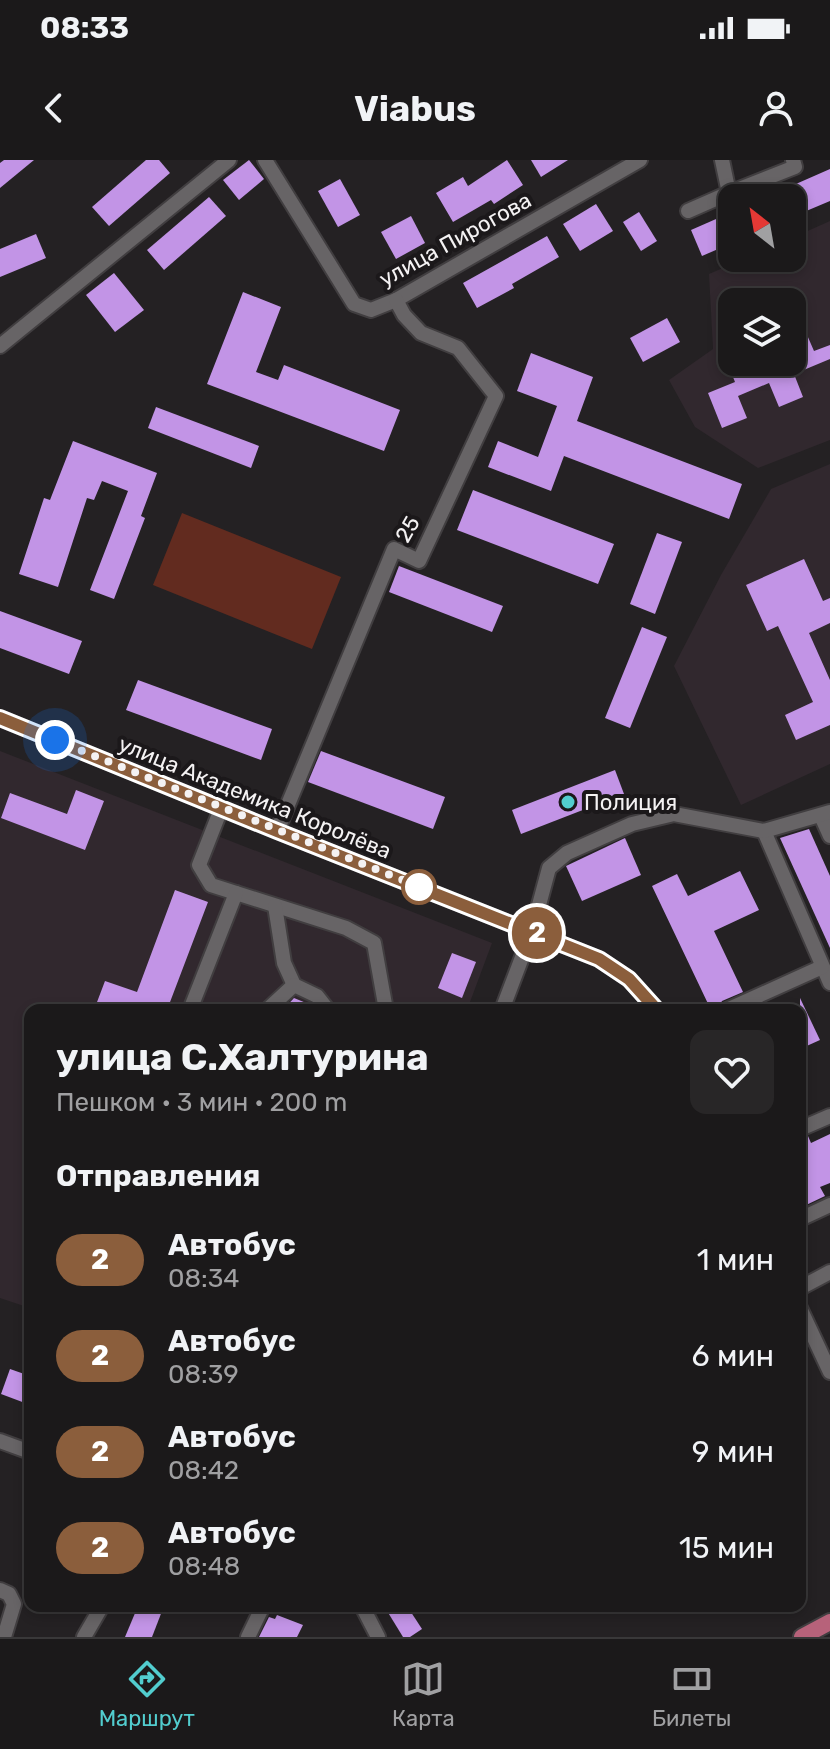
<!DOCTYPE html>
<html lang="ru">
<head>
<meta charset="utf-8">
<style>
  body { margin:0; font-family:Rubik,sans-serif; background:#282627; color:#f1f3f6; height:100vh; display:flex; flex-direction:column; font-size:30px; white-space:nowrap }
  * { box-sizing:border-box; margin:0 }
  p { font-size:26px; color:#a0a0a2 }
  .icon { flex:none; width:44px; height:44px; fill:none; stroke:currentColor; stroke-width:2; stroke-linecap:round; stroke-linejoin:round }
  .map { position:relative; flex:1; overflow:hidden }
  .drawer { position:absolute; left:24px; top:844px; width:782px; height:608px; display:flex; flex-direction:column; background:#1b191a; border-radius:16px; box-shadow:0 4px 12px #0003,0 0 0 2px #393839 }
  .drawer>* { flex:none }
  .badge { padding:0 16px; border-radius:26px; font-size:28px; line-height:52px }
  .needle { width:52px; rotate:329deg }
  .tools { position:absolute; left:718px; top:24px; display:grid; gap:16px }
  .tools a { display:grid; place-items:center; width:88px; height:88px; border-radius:16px; background:#1b191a; box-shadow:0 4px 12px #0003,0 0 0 2px #393839; font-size:40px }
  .you { position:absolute; width:40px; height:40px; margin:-20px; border:6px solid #fff; border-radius:50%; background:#1a73e8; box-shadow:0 0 0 12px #1a73e833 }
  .map>.badge { position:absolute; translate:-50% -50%; box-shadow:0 0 0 4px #fff }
  h2 { padding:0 32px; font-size:30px; line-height:72px }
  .round { display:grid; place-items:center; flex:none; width:84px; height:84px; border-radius:16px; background:#282627 }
  .headline { display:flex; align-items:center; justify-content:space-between; height:136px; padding:0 32px }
  h1 { font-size:38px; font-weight:700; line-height:60px }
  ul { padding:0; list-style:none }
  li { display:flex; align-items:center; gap:24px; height:96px; padding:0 32px }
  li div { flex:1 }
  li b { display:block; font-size:30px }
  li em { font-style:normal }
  li .badge { min-width:88px; font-weight:700; text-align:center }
  .status { display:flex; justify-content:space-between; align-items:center; height:56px; padding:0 40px; background:#1b191a; direction:ltr }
  .status svg { height:22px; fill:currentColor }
  header { display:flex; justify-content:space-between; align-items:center; height:104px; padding:0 32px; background:#1b191a; font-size:36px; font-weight:700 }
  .tab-bar { display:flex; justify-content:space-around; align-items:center; height:112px; border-top:2px solid #393839; background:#1b191a; font-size:22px; color:#a0a0a2 }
  .tab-bar a { display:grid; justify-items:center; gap:4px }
  .tab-bar .selected { color:#52cdcf }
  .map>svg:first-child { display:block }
  .built { fill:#31282e; fill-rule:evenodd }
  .green { fill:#622b1f }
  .building { fill:#c294e6 }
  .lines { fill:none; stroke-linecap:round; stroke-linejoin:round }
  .minor-casing { stroke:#413e40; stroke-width:18 }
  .major-casing { stroke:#413e40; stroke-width:20 }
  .minor { stroke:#676466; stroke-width:14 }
  .major { stroke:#b7627a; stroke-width:16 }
  .line-casing { stroke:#fff; stroke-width:18 }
  .line { stroke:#8b5e3c; stroke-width:12 }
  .walk { stroke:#f4f2f3; stroke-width:8; stroke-dasharray:0 14.4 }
  .poi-dot { fill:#52cdcf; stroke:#1b181a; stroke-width:3 }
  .stop-dot { fill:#fff; stroke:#8b5e3c; stroke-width:4 }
  .labels { text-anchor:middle; stroke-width:8; stroke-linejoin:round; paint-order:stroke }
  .street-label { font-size:22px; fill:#f4f2f3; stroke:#1b181a }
  .poi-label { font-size:22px; fill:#f4f2f3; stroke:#1b181a; text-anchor:start }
</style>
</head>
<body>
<div class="status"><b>08:33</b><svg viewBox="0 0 49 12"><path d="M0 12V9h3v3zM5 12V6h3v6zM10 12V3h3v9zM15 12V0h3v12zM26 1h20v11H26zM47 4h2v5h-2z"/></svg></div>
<header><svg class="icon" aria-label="back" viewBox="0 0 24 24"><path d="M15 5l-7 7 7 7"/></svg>Viabus<svg class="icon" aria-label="person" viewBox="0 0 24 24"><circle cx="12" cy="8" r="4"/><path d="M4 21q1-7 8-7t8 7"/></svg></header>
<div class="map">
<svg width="830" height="1477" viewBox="0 0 830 1477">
  <rect width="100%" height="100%" fill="#242123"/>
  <!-- built -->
  <g class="built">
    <path d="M830,61V280L758,308L695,267L669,220L713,189L709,114L746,98H792V78ZM732,142H792V202H732Z"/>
    <path d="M830,304V604L741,645L674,506L721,415L771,329Z"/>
    <path d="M0,591L492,783L467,850H30V1148L0,1138Z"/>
  </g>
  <!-- green -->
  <path class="green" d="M182,353L341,417L312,489L153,425Z"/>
  <!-- building -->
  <g class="building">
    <path d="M4,0H34L0,28V3Z"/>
    <path d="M146,0H159L170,13L109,66L92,47Z"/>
    <path d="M249,0L264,19L239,40L223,20Z"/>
    <path d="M507,0L523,25L494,44L491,40L453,62L436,33L463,17L468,26Z"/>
    <path d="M531,0H568L541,17Z"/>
    <path d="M830,9V41L792,57V38H764Z"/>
    <path d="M340,19L360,55L338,67L318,31Z"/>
    <path d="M209,37L226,56L164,110L147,90Z"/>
    <path d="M596,44L613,71L580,91L563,64Z"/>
    <path d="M639,52L657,81L641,91L623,62Z"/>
    <path d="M732,52V83L702,96L691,70Z"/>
    <path d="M411,56L425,83L396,99L381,72Z"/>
    <path d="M36,74L46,98L0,117V89Z"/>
    <path d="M547,76L559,97L512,124L514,128L477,148L463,123Z"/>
    <path d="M114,113L144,150L115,172L86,135Z"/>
    <path d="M243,132L281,147L256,212L278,220L284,205L400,250L384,291L207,224Z"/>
    <path d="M667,158L680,182L643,202L630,178Z"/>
    <path d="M804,168L814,191L830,185V199L794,214L803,237L779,247L769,223L738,236L747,258L722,268L708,233L735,222L727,202H755L759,213L792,202V172Z"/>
    <path d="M531,193L593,217L577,261L742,324L729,359L564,296L551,331L488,307L498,281L538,297L557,246L517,231Z"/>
    <path d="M156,247L259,286L251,308L148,268Z"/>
    <path d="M73,281L157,313L141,356L145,358L114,439L90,430L128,331L102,321L94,340L87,338L58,427L19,414L44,338L50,340Z"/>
    <path d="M473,330L614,384L598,424L457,370Z"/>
    <path d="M657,373L682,382L655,454L630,444Z"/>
    <path d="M804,399L823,441L830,438V463L809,473L830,520V565L796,580L785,555L813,542L778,466L767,471L746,425Z"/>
    <path d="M399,406L503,446L492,472L389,432Z"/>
    <path d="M0,451L82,481L69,514L0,488Z"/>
    <path d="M642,467L667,477L630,568L605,558Z"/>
    <path d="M138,520L272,569L261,600L126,550Z"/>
    <path d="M321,591L445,637L433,669L308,622Z"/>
    <path d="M615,610L624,634L521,674L512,650Z"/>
    <path d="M76,630L104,641L85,690L1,658L10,633L67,654Z"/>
    <path d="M809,669L830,716V788L780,678Z"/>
    <path d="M625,678L641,715L582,741L566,706Z"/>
    <path d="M740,711L759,750L714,771L743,832L722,841L717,850H711L652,726L677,714L688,736Z"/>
    <path d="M175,730L208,742L167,850H94L105,821L137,832Z"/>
    <path d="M452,793L476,802L462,838L438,828Z"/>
    <path d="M294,838L311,845L315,850H283Z"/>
    <path d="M800,838L820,880L800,889Z"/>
    <path d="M830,974V1023L820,1027L825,1036L804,1046L800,1038V979L808,976L811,983Z"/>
    <path d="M10,1209L30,1216V1230L25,1243L1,1234Z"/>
    <path d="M138,1446H164L152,1477H125Z"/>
    <path d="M384,1446H407L422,1469L410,1477H403Z"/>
    <path d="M277,1455L303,1465L297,1477H259L269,1457L275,1459Z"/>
  </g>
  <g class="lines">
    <!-- minor casing -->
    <g class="minor-casing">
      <g id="minor">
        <path d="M265,0L354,144L371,150L396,140L640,0"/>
        <path d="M722,0L729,33L795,7L793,0"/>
        <path d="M688,51L729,33"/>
        <path d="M0,186L229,0"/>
        <path d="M0,558L277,671L599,799L629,819L657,850"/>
        <path d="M221,649L199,705L211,725L346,768L374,783L386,850"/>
        <path d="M821,656L830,676"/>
        <path d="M277,671L394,389L419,401L496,236L458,188L421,173L404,155L396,140"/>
        <path d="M764,671L830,823"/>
        <path d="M275,746L284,803L294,825L317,836L328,850"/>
        <path d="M190,850L236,733"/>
        <path d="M267,850L294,825"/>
        <path d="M502,850L532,771L549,708L567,693L632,664L674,654L764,671L830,652"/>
        <path d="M727,850L822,807"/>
        <path d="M800,969L830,956"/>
        <path d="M800,1059L830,1045"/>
        <path d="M800,1128L830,1112"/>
        <path d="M800,1148L830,1212"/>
        <path d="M0,1281L30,1292"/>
        <path d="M0,1430L9,1434L14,1444L4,1477"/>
        <path d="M362,1446L378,1477"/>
        <path d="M84,1477L102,1446"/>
        <path d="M248,1477L263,1446"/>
      </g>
    </g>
    <!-- major casing -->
    <g class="major-casing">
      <path id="major" d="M802,1477L830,1462"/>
    </g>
    <!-- minor -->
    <use href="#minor" class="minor"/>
    <!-- major -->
    <use href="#major" class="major"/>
  </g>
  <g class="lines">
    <!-- line casing -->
    <g class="line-casing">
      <path id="line" d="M0,558L277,671L599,799L629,819L657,850"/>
    </g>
    <!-- line -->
    <use href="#line" class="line"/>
    <!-- walk -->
    <path class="walk" d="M55,580L425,729L419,727"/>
  </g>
  <!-- markers -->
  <circle class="poi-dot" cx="568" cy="642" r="8"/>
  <circle class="stop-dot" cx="419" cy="727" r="16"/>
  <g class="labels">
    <!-- street labels -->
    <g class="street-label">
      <text transform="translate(455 79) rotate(-29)" y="8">улица Пирогова</text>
      <text transform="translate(407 369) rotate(-60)" y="8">25</text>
      <text transform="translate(255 637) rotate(22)" y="8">улица Академика Королёва</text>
    </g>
    <!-- poi labels -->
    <g class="poi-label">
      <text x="584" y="650">Полиция</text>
    </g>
  </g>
</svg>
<div class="tools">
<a><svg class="needle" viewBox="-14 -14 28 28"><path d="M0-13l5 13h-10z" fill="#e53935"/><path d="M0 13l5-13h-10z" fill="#a0a0a2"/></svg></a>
<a><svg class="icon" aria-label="layers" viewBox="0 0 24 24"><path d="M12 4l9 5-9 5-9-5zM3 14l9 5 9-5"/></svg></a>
</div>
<div class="you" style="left:55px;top:580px"></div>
<b class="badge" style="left:537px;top:773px;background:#8b5e3c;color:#fff">2</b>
<section class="drawer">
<div class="headline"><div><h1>улица С.Халтурина</h1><p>Пешком · 3 мин · 200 m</p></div><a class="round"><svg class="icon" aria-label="heart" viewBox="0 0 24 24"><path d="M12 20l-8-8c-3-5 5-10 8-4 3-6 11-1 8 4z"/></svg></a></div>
<h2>Отправления</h2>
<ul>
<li><span class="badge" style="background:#8b5e3c;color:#fff">2</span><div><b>Автобус</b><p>08:34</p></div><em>1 мин</em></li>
<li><span class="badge" style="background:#8b5e3c;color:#fff">2</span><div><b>Автобус</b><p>08:39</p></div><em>6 мин</em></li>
<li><span class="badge" style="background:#8b5e3c;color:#fff">2</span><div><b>Автобус</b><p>08:42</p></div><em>9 мин</em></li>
<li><span class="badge" style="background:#8b5e3c;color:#fff">2</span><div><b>Автобус</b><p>08:48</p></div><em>15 мин</em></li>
</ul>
</section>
</div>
<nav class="tab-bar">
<a class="selected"><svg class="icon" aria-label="directions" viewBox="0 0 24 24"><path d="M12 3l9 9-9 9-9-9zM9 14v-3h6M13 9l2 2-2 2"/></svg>Маршрут</a>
<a><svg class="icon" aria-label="map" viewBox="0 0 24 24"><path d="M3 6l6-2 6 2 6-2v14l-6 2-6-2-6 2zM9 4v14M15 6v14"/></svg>Карта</a>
<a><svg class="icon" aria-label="tickets" viewBox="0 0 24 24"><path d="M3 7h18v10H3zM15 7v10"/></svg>Билеты</a>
</nav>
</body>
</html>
